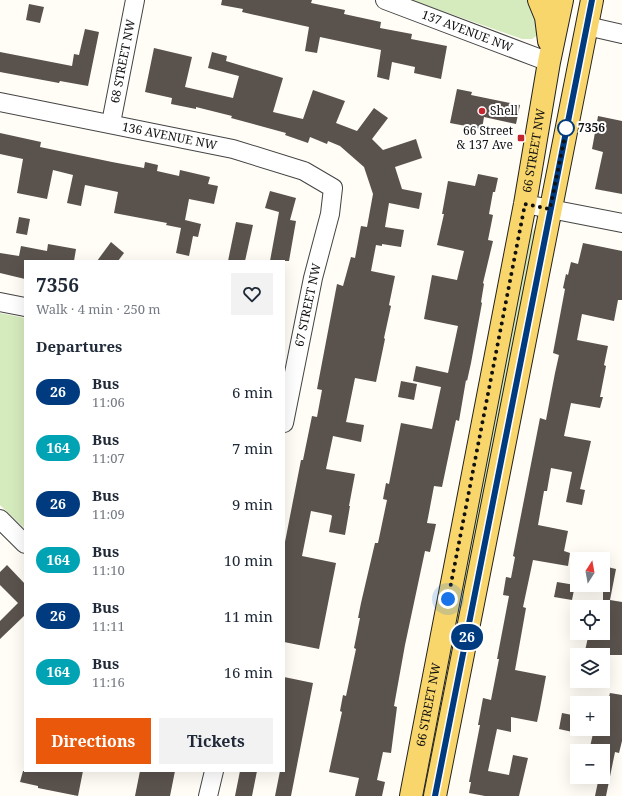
<!DOCTYPE html>
<html lang="en">
<head>
<meta charset="utf-8">
<style>
  body { margin:0; font-family:"Noto Serif",serif; background:#f2f2f3; color:#1f2937; height:100vh; display:flex; flex-direction:column; font-size:15px; white-space:nowrap }
  * { box-sizing:border-box; margin:0 }
  p { font-size:13px; color:#747a83 }
  .icon { flex:none; width:22px; height:22px; fill:none; stroke:currentColor; stroke-width:2; stroke-linecap:round; stroke-linejoin:round }
  .map { position:relative; flex:1; overflow:hidden }
  .side { position:absolute; left:24px; top:260px; width:261px; height:512px; display:flex; flex-direction:column; background:#fff; border-radius:0px; box-shadow:0 4px 16px #0002 }
  .side>* { flex:none }
  .badge { padding:0 8px; border-radius:13px; font-size:14px; line-height:26px }
  .needle { width:26px; rotate:11deg }
  .controls { position:absolute; left:570px; top:552px; display:grid; gap:8px }
  .controls a { display:grid; place-items:center; width:40px; height:40px; border-radius:0px; background:#fff; box-shadow:0 4px 16px #0002; font-size:20px }
  .you { position:absolute; width:20px; height:20px; margin:-10px; border:3px solid #fff; border-radius:50%; background:#1a73e8; box-shadow:0 0 0 6px #1a73e833 }
  .map>.badge { position:absolute; translate:-50% -50%; box-shadow:0 0 0 2px #fff }
  h2 { padding:0 12px; font-size:15px; line-height:36px }
  .round { display:grid; place-items:center; flex:none; width:42px; height:42px; border-radius:0px; background:#f2f2f3 }
  .overview { display:flex; align-items:center; justify-content:space-between; height:68px; padding:0 12px }
  h1 { font-size:19px; font-weight:700; line-height:30px }
  .button { display:flex; gap:8px; margin-top:auto; padding:8px 12px }
  .button a { flex:1; height:46px; border-radius:0px; background:#ea580c; color:#fff; font-size:16px; font-weight:700; line-height:46px; text-align:center }
  .button a+a { background:#f2f2f3; color:#1f2937 }
  ul { padding:0; list-style:none }
  li { display:flex; align-items:center; gap:12px; height:56px; padding:0 12px }
  li div { flex:1 }
  li b { display:block; font-size:15px }
  li em { font-style:normal }
  li .badge { min-width:44px; font-weight:700; text-align:center }
  .map>svg:first-child { display:block }
  .green { fill:#d5ebbd }
  .building { fill:#5a524d }
  .lines { fill:none; stroke-linecap:round; stroke-linejoin:round }
  .minor-casing { stroke:#444; stroke-width:20 }
  .major-casing { stroke:#222; stroke-width:24 }
  .minor { stroke:#fff; stroke-width:18 }
  .major { stroke:#f9d66b; stroke-width:22 }
  .line-casing { stroke:#fff; stroke-width:9 }
  .line { stroke:#003b80; stroke-width:6 }
  .walk { stroke:#111; stroke-width:4; stroke-dasharray:0 7.2 }
  .poi-dot { fill:#c4262e; stroke:#fff; stroke-width:1.5 }
  .stop-dot { fill:#fff; stroke:#003b80; stroke-width:2 }
  .labels { text-anchor:middle; stroke-width:4; stroke-linejoin:round; paint-order:stroke }
  .street-label { font-size:12px; fill:#111; stroke:#fff }
  .poi-label { font-size:12px; fill:#111; stroke:#fff; text-anchor:start }
  .stop-label { font-size:12px; font-weight:bold; fill:#111; stroke:#fff; text-anchor:start }
</style>
</head>
<body>
<div class="map">
<svg width="622" height="796" viewBox="0 0 622 796">
  <rect width="100%" height="100%" fill="#fffdf5"/>
  <!-- green -->
  <g class="green">
    <path d="M411,0H533L539,34L532,39H522Z"/>
    <path d="M537,224L425,792L430,742L531,234Z"/>
    <path d="M0,313L25,318V529L0,505Z"/>
  </g>
  <!-- building -->
  <g class="building">
    <path d="M222,0H312L311,3L345,10L344,14L381,22L380,28L412,34L411,39L447,46L441,79L414,73L415,67L392,62L389,80L377,77L381,50L320,37L317,53L305,51L309,27L242,12L243,9L221,5Z"/>
    <path d="M29,4L44,7L40,23L26,20Z"/>
    <path d="M85,29L99,32L88,86L60,81L59,83L0,72V52L72,66L74,54L79,55Z"/>
    <path d="M154,48L192,57L185,87L233,98L239,76L208,68L212,52L227,56L226,61L283,78L273,112L303,119L313,90L345,101L336,123L357,131L374,108L388,118L372,139L383,150L416,139L422,158L395,167L402,189L422,193L419,209L389,203L385,227L404,230L401,247L382,244V246L376,245L371,271L395,276L389,305L391,306L384,338L385,339L376,382L355,378L346,422L364,425L361,442L333,436L326,469L355,474L349,506H350L345,535L329,532L332,516L331,515L311,511L302,556L336,563L319,649L284,642V547L301,460H303L312,416L317,417L322,390L317,389L337,284L343,286L351,257L355,258L361,226L367,227L373,194L364,167L340,146L328,141L327,144L310,137L308,143L285,135L286,133L231,118L232,116L196,107V109L171,104L172,98L145,92Z"/>
    <path d="M457,89L472,92L471,95L520,105L516,124L484,117L482,129L450,123Z"/>
    <path d="M598,116L622,121V194L595,189L603,152L592,149Z"/>
    <path d="M0,133L41,142L40,147L112,162L144,168L145,162L158,165L157,171L179,176L180,170L210,177L208,184L218,186L214,204L189,199L185,220L201,224L198,237L193,236L189,256L176,253L181,228L166,225L167,223L114,213L118,192L85,185L81,206L67,203L73,175L53,170L47,199L17,193L23,159L0,154Z"/>
    <path d="M478,174L498,178L495,192H493L489,214L493,215L488,240L493,241L483,283L484,284L481,302L482,303L471,363L467,381L466,380L459,421L456,420L442,487L434,486L427,523L436,524L430,552L425,551L405,645L394,706L397,707L391,753L383,752L377,780L385,782L382,796H355L359,778L329,772L342,712L340,711L343,695L346,696L356,649L354,648L360,618H358L361,603L375,543H378L387,500L383,499L386,483L389,484L401,423L432,429L441,387L413,381L416,366L448,373L458,326L424,319L432,275L457,280L464,251L437,245L444,214H442L448,181L475,186Z"/>
    <path d="M270,191L296,198L290,220L296,221L289,261H270L279,212L265,208Z"/>
    <path d="M19,217L30,219L27,235L16,233Z"/>
    <path d="M236,222L253,225L245,261H228Z"/>
    <path d="M111,242L124,253L118,261H97Z"/>
    <path d="M583,243L622,251V300H618L614,321L582,314L577,340L608,346L604,365L606,366L600,397H603L600,408L571,403L564,436L591,441L580,489L585,490L582,505L566,502L572,472L551,468L547,491H544L538,525L568,531L564,551L570,553L568,566L533,560L523,607L526,608L515,670L546,676L540,708L537,722L511,717V732L497,729L488,771L509,775L513,755L528,758L519,796H485L469,793L471,782H469L480,725H478L483,698L491,700L499,659H497L509,596L503,595L506,577L511,578L515,557L513,556L540,418L546,420L555,373L559,355L553,353L565,289L563,288L566,274L568,275L571,262L578,264Z"/>
    <path d="M48,244L76,249L74,261H25V279L0,273V253L19,256L21,246L47,251Z"/>
    <path d="M401,381L417,384L414,400L398,397Z"/>
    <path d="M7,565L25,584V615L0,639V621L18,603L0,585V572Z"/>
    <path d="M603,566L616,569L610,600L622,602V655H584L589,633H603Z"/>
    <path d="M557,582L575,585L572,600L554,597Z"/>
    <path d="M284,677L313,683L291,796H275L280,771H284Z"/>
    <path d="M610,693L622,695V741L619,753L615,752L606,796H595L599,777H603V750L590,747L594,729H603V704H607Z"/>
    <path d="M562,713L577,716V733L559,729Z"/>
    <path d="M23,771H83L78,796L38,788V786L20,782Z"/>
    <path d="M140,771H175L170,796H135Z"/>
    <path d="M240,771H257L252,796H235Z"/>
  </g>
  <g class="lines">
    <!-- minor casing -->
    <g class="minor-casing">
      <g id="minor">
        <path id="s1" d="M385,0L549,62"/>
        <path d="M587,26L622,34"/>
        <path id="s2" d="M0,102L233,149L304,171L333,188L330,214L313,278L284,423"/>
        <path id="s3" d="M111,123L135,0"/>
        <path d="M525,204L622,223"/>
        <path d="M0,302L25,307"/>
        <path d="M0,519L25,544"/>
        <path d="M208,796L214,771"/>
      </g>
    </g>
    <!-- major casing -->
    <g class="major-casing">
      <g id="major">
        <path d="M539,0L546,17L549,41"/>
        <path id="s4" d="M411,796L525,204L549,62L562,0"/>
        <path d="M435,796L592,0"/>
      </g>
    </g>
    <!-- minor -->
    <use href="#minor" class="minor"/>
    <!-- major -->
    <use href="#major" class="major"/>
  </g>
  <g class="lines">
    <!-- line casing -->
    <g class="line-casing">
      <path id="line" d="M435,796L592,0"/>
    </g>
    <!-- line -->
    <use href="#line" class="line"/>
    <!-- walk -->
    <path class="walk" d="M448,599L525,204L550,209L567,126L566,128"/>
  </g>
  <!-- markers -->
  <g class="poi-dot">
    <circle cx="482" cy="111" r="4"/>
    <rect x="517" y="134" width="8" height="8" rx="2"/>
  </g>
  <circle class="stop-dot" cx="566" cy="128" r="8"/>
  <g class="labels">
    <!-- street labels -->
    <g class="street-label">
      <text dy="4" stroke="none"><textPath href="#s1" startOffset="88">137 AVENUE NW</textPath></text>
      <text dy="4" stroke="none"><textPath href="#s3" startOffset="63">68 STREET NW</textPath></text>
      <text dy="4" stroke="none"><textPath href="#s2" startOffset="173">136 AVENUE NW</textPath></text>
      <text dy="4" stroke="none"><textPath href="#s4" startOffset="657">66 STREET NW</textPath></text>
      <text transform="translate(308 305) rotate(-78)" y="4">67 STREET NW</text>
      <text dy="4" stroke="none"><textPath href="#s4" startOffset="93">66 STREET NW</textPath></text>
    </g>
    <!-- poi labels -->
    <g class="poi-label">
      <text x="490" y="115">Shell</text>
      <text x="513" y="135" text-anchor="end">66 Street<tspan x="513" dy="14">&amp; 137 Ave</tspan></text>
    </g>
    <!-- stop labels -->
    <g class="stop-label">
      <text x="578" y="132">7356</text>
    </g>
  </g>
</svg>
<div class="controls">
<a><svg class="needle" viewBox="-14 -14 28 28"><path d="M0-13l5 13h-10z" fill="#e53935"/><path d="M0 13l5-13h-10z" fill="#747a83"/></svg></a>
<a><svg class="icon" aria-label="locate" viewBox="0 0 24 24"><circle cx="12" cy="12" r="6"/><path d="M12 2v4M12 18v4M2 12h4M18 12h4"/></svg></a>
<a><svg class="icon" aria-label="layers" viewBox="0 0 24 24"><path d="M12 4l9 5-9 5-9-5zM3 14l9 5 9-5"/></svg></a>
<a>+</a>
<a>−</a>
</div>
<div class="you" style="left:448px;top:599px"></div>
<b class="badge" style="left:467px;top:637px;background:#003b80;color:#fff">26</b>
<section class="side">
<div class="overview"><div><h1>7356</h1><p>Walk · 4 min · 250 m</p></div><a class="round"><svg class="icon" aria-label="heart" viewBox="0 0 24 24"><path d="M12 20l-8-8c-3-5 5-10 8-4 3-6 11-1 8 4z"/></svg></a></div>
<h2>Departures</h2>
<ul>
<li><span class="badge" style="background:#003b80;color:#fff">26</span><div><b>Bus</b><p>11:06</p></div><em>6 min</em></li>
<li><span class="badge" style="background:#00a3b4;color:#fff">164</span><div><b>Bus</b><p>11:07</p></div><em>7 min</em></li>
<li><span class="badge" style="background:#003b80;color:#fff">26</span><div><b>Bus</b><p>11:09</p></div><em>9 min</em></li>
<li><span class="badge" style="background:#00a3b4;color:#fff">164</span><div><b>Bus</b><p>11:10</p></div><em>10 min</em></li>
<li><span class="badge" style="background:#003b80;color:#fff">26</span><div><b>Bus</b><p>11:11</p></div><em>11 min</em></li>
<li><span class="badge" style="background:#00a3b4;color:#fff">164</span><div><b>Bus</b><p>11:16</p></div><em>16 min</em></li>
</ul>
<div class="button"><a>Directions</a><a>Tickets</a></div>
</section>
</div>
</body>
</html>
